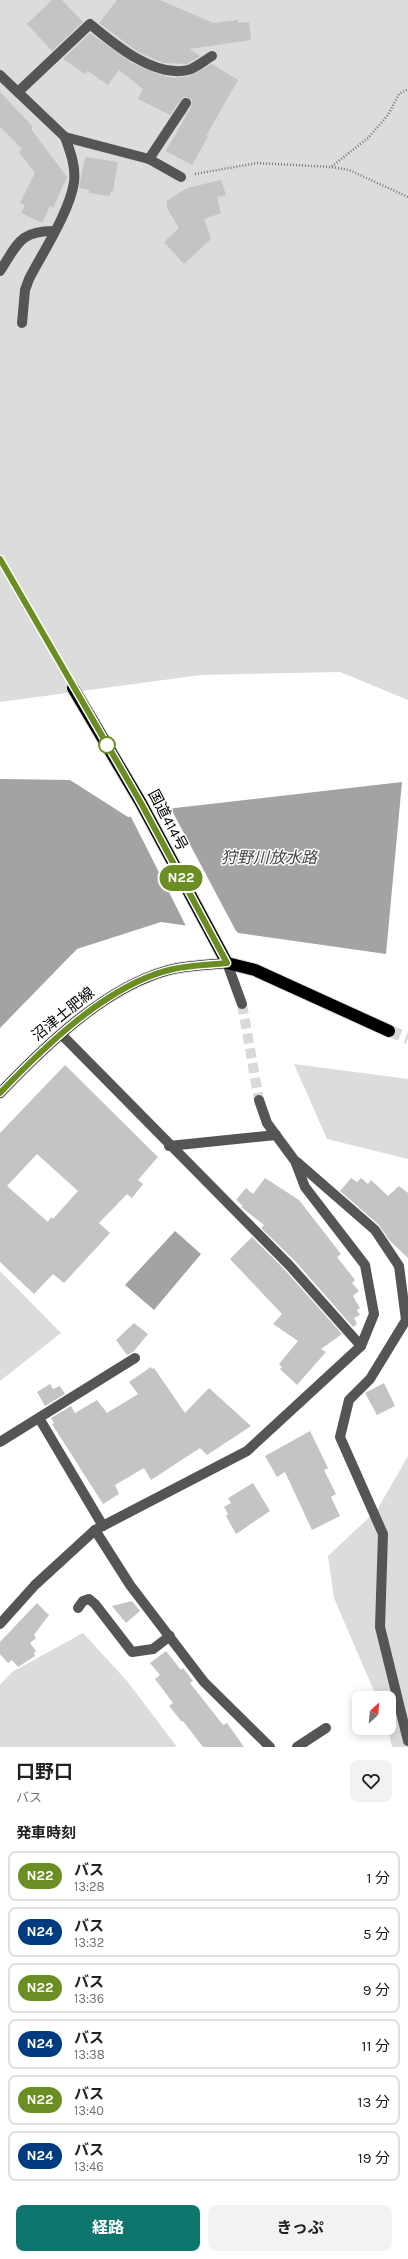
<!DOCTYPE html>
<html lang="ja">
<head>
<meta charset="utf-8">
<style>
  body { margin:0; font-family:Karla,"Noto Sans JP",sans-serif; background:#f2f2f2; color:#202124; height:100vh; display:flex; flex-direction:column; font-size:15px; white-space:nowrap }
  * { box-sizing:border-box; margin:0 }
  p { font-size:13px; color:#757577 }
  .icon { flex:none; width:22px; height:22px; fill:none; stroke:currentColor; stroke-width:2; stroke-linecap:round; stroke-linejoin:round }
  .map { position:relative; height:1747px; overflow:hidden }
  .drawer { display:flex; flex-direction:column; background:#fff; flex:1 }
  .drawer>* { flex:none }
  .badge { padding:0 8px; border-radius:13px; font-size:14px; line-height:26px }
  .needle { width:26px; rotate:26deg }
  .fabs { position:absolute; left:352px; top:1691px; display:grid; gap:8px }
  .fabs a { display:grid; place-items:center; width:44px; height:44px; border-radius:8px; background:#fff; box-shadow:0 2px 10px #0003; font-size:20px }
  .map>.badge { position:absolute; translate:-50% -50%; box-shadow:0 0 0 2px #fff }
  h2 { padding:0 16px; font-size:15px; line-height:36px }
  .round { display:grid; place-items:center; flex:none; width:42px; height:42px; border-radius:8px; background:#f2f2f2 }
  .overview { display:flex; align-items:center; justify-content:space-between; height:68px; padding:0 16px }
  h1 { font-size:19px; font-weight:700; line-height:30px }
  .cta { display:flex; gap:8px; margin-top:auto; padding:8px 16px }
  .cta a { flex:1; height:46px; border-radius:8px; background:#0f766e; color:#fff; font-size:16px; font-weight:700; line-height:46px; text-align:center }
  .cta a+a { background:#f2f2f2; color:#202124 }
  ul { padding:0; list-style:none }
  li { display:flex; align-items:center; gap:12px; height:50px; margin:0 8px 6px; padding:0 8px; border:2px solid #e0e0e0; border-radius:8px }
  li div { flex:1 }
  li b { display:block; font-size:15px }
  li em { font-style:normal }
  li .badge { min-width:44px; font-weight:700; text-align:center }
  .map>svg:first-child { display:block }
  .green { fill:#dcdcdc }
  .water { fill:#a3a3a3 }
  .pier { fill:#fff }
  .building { fill:#c4c4c4; fill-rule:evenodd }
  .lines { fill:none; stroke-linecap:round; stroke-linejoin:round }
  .minor-tunnel { stroke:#d9d9d9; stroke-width:10; stroke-dasharray:10 5; stroke-linecap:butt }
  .highway-tunnel { stroke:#d9d9d9; stroke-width:12; stroke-dasharray:12 6; stroke-linecap:butt }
  .major-casing { stroke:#dbdbdb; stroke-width:12 }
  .highway-casing { stroke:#dbdbdb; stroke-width:14 }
  .path { stroke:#777; stroke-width:2.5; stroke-dasharray:1 2; stroke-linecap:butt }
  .minor { stroke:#555; stroke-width:10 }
  .major { stroke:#000; stroke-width:10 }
  .highway { stroke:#000; stroke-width:12 }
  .line-casing { stroke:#fff; stroke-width:9 }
  .line { stroke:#6b8e23; stroke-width:6 }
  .stop-dot { fill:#fff; stroke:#6b8e23; stroke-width:2 }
  .labels { text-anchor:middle; stroke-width:3; stroke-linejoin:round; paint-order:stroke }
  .street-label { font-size:15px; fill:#000; stroke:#fff }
  .water-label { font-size:16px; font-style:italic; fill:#444; stroke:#fff }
</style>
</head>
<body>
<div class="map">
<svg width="408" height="1747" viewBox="0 0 408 1747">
  <rect width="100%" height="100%" fill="#fff"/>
  <!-- green -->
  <g class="green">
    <path d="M0,0H408V700L340,672L201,675L0,702Z"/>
    <path d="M294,1064L408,1079V1159L327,1139Z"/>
    <path d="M0,1271L61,1333L0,1381Z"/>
    <path d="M408,1456V1747H392L388,1728L389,1698H377L334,1598L328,1556L377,1510Z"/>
    <path d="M83,1633L127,1681L177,1747H0V1685L12,1672Z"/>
  </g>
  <!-- water -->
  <g class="water">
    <path d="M0,779L70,780L128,817L175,808L402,782L386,954L161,922L77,949L0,1028Z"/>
    <path d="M175,1231L201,1254L154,1310L125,1285Z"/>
  </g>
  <!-- pier -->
  <path class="pier" d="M170,807L236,931L240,935L187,928L130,815Z"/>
  <!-- building -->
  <g class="building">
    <path d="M52,0H62L83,22L52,51L27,24Z"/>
    <path d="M117,0H160L213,23L238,20V23L249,22L251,40L189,49L200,56L187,64L163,63L138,52L99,23Z"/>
    <path d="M90,33L132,63L160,75L174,78L190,76L212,64L238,80L206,136L208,137L192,165L166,151L191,107L192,100L187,97H183L170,115L138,99L143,89L119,70L108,85L88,71L85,74L63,59Z"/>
    <path d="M0,92L33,127L31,129L67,177L53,208L50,206L42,223L21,213L25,205L20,203L35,173L19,152L22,149L0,127Z"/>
    <path d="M85,157L118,162L113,191H111L110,196L89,193V190L79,188Z"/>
    <path d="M221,180L226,195L217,197L221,213L204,219L211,239L184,264L164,242L179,228L167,208V201L187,188Z"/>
    <path d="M65,1065L158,1157L138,1180L143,1184L132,1198L127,1194L99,1223L110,1233L64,1283L53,1274L34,1294L0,1262V1133ZM37,1154L78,1191L53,1219L51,1217L48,1222L7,1186Z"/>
    <path d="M265,1178L299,1200L341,1254L337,1257L355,1280L352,1283L359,1291L353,1296L360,1308L357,1310L360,1315L354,1318L357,1324L353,1327L295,1261L261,1228L264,1225L241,1207L243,1206L236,1200L246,1188L253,1194Z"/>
    <path d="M351,1178L357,1182L361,1178L368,1184L371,1180L388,1196L399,1186L408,1193V1258L389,1240L379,1225L340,1191Z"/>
    <path d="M252,1237L285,1270L342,1334L321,1349L326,1352L297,1385L280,1369L282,1367L279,1364L298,1341L273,1324L282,1314L230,1259Z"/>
    <path d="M134,1323L148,1334L133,1352L127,1355L116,1340Z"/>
    <path d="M151,1367L152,1369L154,1368L185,1413L209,1388L251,1426L207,1455L200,1448L151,1480L144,1468L115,1485L119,1494L103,1504L52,1424L54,1423L51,1418L71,1406L75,1413L97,1400L107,1413L138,1394L129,1382Z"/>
    <path d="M384,1383L395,1406L377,1415L365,1393Z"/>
    <path d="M50,1384L53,1389L60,1386L65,1394L45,1406L37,1392Z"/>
    <path d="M310,1431L328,1468L324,1470L336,1494L331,1497L340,1516L312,1530L285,1472L277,1477L265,1456Z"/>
    <path d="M253,1483L270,1511L236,1534L226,1516L228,1514L224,1507L231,1503L228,1498Z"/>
    <path d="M132,1601L140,1611L126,1623L112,1606Z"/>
    <path d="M37,1603L49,1615L34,1635L36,1638L30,1643L36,1651L34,1653L35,1656L18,1667L12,1660L8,1663L0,1654V1642Z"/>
    <path d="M166,1651L181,1670L183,1668L193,1681L190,1683L223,1725L227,1723L244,1747H203L183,1721L182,1722L169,1706L173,1703L155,1679L160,1675L150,1663Z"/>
  </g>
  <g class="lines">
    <!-- minor-tunnel -->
    <path class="minor-tunnel" d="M242,1004L259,1100"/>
    <!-- highway-tunnel -->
    <g class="highway-tunnel">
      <path d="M0,559L73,688"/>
      <path d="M389,1031L408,1038"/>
    </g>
    <!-- major casing -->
    <g class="major-casing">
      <path id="major" d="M0,1093C45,1046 105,987 169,970C187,965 208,965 227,963"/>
    </g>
    <!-- highway casing -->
    <g class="highway-casing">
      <path id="highway" d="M73,688L141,803L227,963L255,970L389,1031"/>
    </g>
    <!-- path -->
    <g class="path">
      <path d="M332,167L349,170L408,197"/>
      <path d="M195,174L257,163L331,167L368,138L388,115L399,94L408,89"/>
    </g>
    <!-- minor -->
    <g class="minor">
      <path d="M0,75L65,137L149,159L181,177"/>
      <path d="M18,92L90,24C114,44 154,78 188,70C196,68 205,60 212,56"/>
      <path d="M149,159L186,103"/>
      <path d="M0,271C18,244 19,231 54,231"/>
      <path d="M22,323L25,290L29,279C43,252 70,211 74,182C76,166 70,151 65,137"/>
      <path d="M227,963L242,1004"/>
      <path d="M62,1035L290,1266L361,1346"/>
      <path d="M169,1146L276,1135"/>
      <path d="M297,1162L375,1230L399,1266L406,1320L370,1379L349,1400L340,1437L383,1534L380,1627L408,1741"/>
      <path d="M39,1418L103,1526"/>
      <path d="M0,1442L135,1358"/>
      <path d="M95,1530L130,1585L204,1682L270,1747"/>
      <path d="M78,1608L83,1601L89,1599L95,1604L132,1652L153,1649L170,1636"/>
      <path d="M0,1624L35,1585L95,1530L247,1451L361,1346L374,1314L365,1265L305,1187L295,1161L267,1123L259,1100"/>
      <path d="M297,1747L326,1728"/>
    </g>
    <!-- major -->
    <use href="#major" class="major"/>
    <!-- highway -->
    <use href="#highway" class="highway"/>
  </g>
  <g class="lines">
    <!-- line casing -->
    <g class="line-casing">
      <path id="line" d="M0,559L141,803L227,963C208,965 187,965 169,970C106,986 44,1047 0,1093"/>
    </g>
    <!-- line -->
    <use href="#line" class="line"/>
  </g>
  <!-- markers -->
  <circle class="stop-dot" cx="107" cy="745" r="8"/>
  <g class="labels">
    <!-- street labels -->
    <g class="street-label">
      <text transform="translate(168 820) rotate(62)" y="5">国道414号</text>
      <text transform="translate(63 1014) rotate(-39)" y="5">沼津土肥線</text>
    </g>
    <!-- water labels -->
    <g class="water-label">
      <text x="269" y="863">狩野川放水路</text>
    </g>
  </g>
</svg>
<div class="fabs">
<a><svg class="needle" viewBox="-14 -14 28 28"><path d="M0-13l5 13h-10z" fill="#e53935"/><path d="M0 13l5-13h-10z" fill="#757577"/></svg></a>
</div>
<b class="badge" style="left:181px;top:878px;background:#6b8e23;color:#fff">N22</b>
</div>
<section class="drawer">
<div class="overview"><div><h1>口野口</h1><p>バス</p></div><a class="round"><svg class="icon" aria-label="heart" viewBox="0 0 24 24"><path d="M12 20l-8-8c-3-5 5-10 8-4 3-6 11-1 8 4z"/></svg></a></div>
<h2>発車時刻</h2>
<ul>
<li><span class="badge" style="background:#6b8e23;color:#fff">N22</span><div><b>バス</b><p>13:28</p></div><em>1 分</em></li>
<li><span class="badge" style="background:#003b80;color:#fff">N24</span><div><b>バス</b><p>13:32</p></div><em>5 分</em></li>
<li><span class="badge" style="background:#6b8e23;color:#fff">N22</span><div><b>バス</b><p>13:36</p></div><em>9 分</em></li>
<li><span class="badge" style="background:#003b80;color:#fff">N24</span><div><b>バス</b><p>13:38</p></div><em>11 分</em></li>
<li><span class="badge" style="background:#6b8e23;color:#fff">N22</span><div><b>バス</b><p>13:40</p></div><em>13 分</em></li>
<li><span class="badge" style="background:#003b80;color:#fff">N24</span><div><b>バス</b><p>13:46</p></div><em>19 分</em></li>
</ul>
<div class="cta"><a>経路</a><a>きっぷ</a></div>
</section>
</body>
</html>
